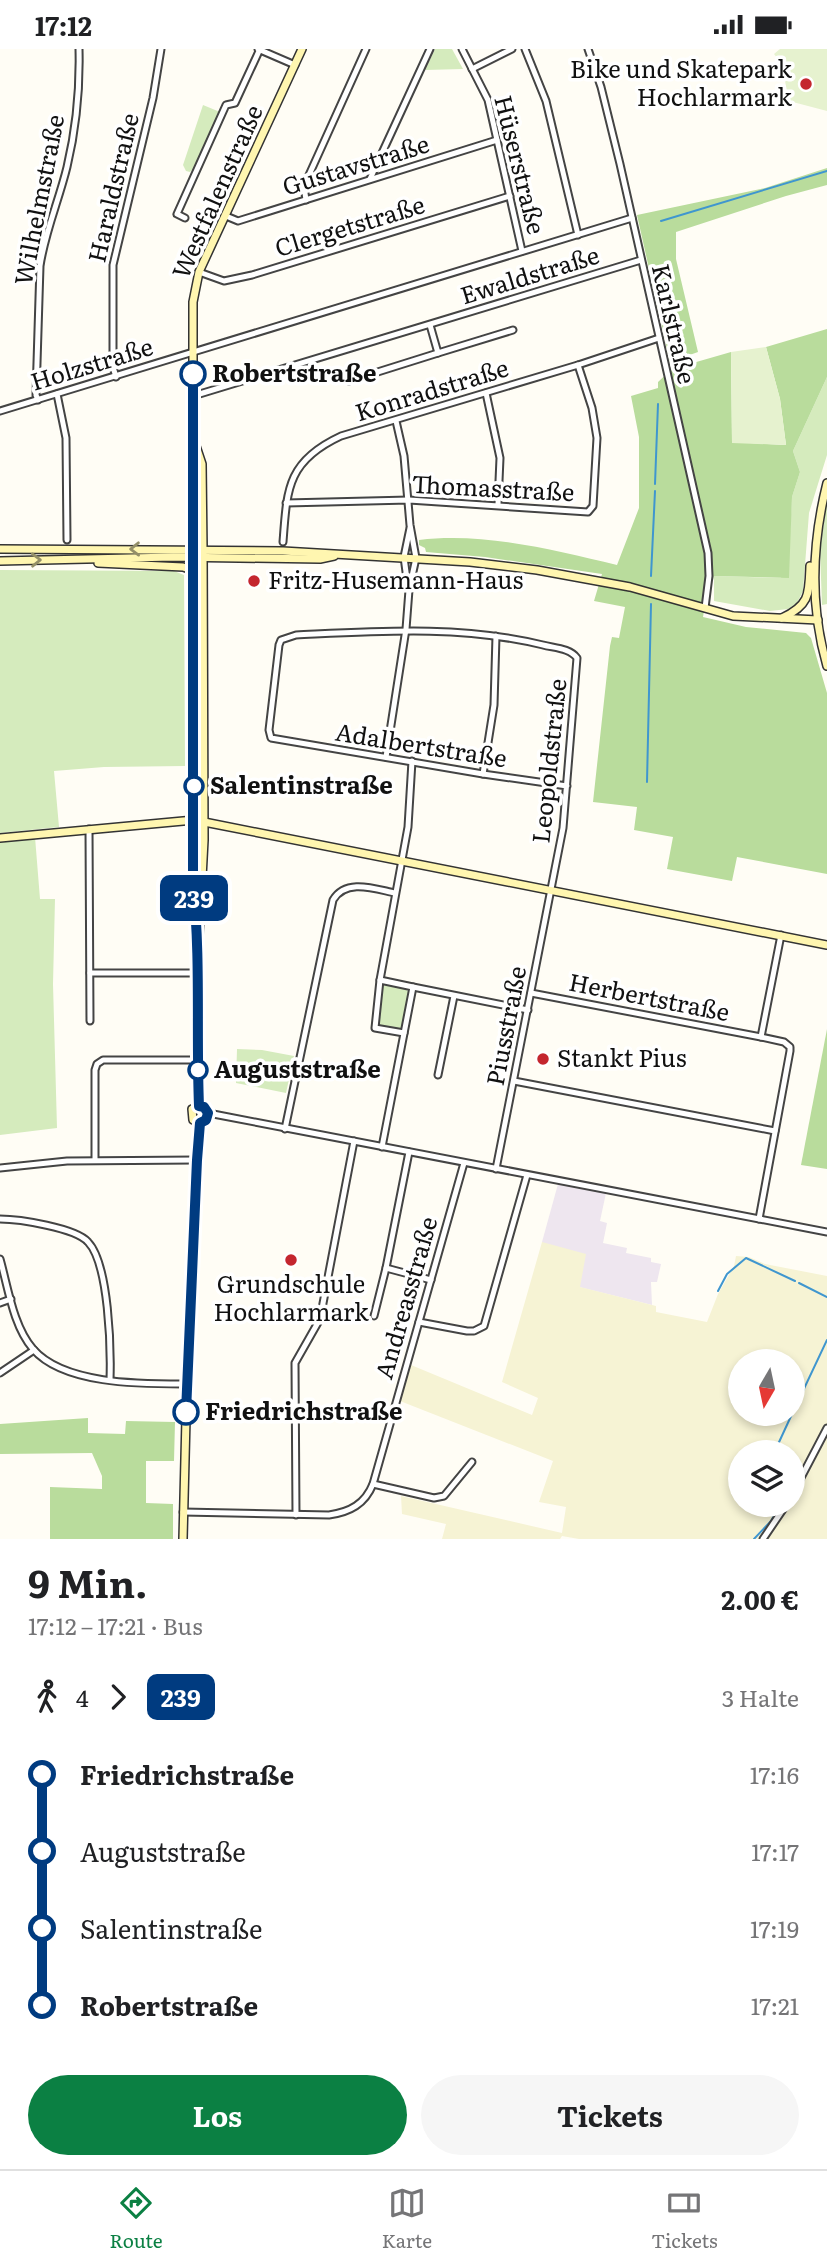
<!DOCTYPE html>
<html lang="de">
<head>
<meta charset="utf-8">
<style>
  body { margin:0; font-family:Literata,serif; background:#f6f6f6; color:#202124; height:100vh; display:flex; flex-direction:column; font-size:26px; white-space:nowrap }
  * { box-sizing:border-box; margin:0 }
  p { font-size:23px; color:#757577 }
  .icon { flex:none; width:38px; height:38px; fill:none; stroke:currentColor; stroke-width:2; stroke-linecap:round; stroke-linejoin:round }
  .map { position:relative; height:1490px; overflow:hidden }
  .drawer { display:flex; flex-direction:column; background:#fff; flex:1 }
  .drawer>* { flex:none }
  .badge { padding:0 14px; border-radius:10px; font-size:24px; line-height:46px }
  .needle { width:46px; rotate:189deg }
  .fabs { position:absolute; left:728px; top:1300px; display:grid; gap:14px }
  .fabs a { display:grid; place-items:center; width:77px; height:77px; border-radius:50%; background:#fff; box-shadow:0 4px 10px #0003; font-size:35px }
  .map>.badge { position:absolute; translate:-50% -50%; box-shadow:0 0 0 4px #fff }
  .legs { display:flex; align-items:center; gap:10px; height:77px; padding:0 28px; font-size:23px }
  .legs p { margin-inline-start:auto }
  .summary { display:flex; align-items:center; justify-content:space-between; height:119px; padding:0 28px }
  h1 { font-size:38px; font-weight:700; line-height:52px }
  .cta { display:flex; gap:14px; margin-top:auto; padding:14px 28px }
  .cta a { flex:1; height:80px; border-radius:42px; background:#0b8043; color:#fff; font-size:28px; font-weight:700; line-height:80px; text-align:center }
  .cta a+a { background:#f6f6f6; color:#202124 }
  ul { padding:0 28px; list-style:none }
  li { display:flex; align-items:center; gap:24px; height:77px; font-size:26px }
  li i { display:grid; place-items:center; width:10px; height:100%; margin:0 9px; background:currentColor }
  li i::after { content:''; width:18px; height:18px; margin:-9px; border:5px solid; border-radius:50%; background:#fff }
  li p { margin-inline-start:auto }
  li:first-child i { background:linear-gradient(#0000 50%,currentColor 0) }
  li:last-child i { background:linear-gradient(currentColor 50%,#0000 0) }
  .status { display:flex; justify-content:space-between; align-items:center; height:49px; padding:0 35px; background:#fff; direction:ltr }
  .status svg { height:19px; fill:currentColor }
  .menu { display:flex; justify-content:space-around; align-items:center; height:98px; border-top:2px solid #e0e0e0; background:#fff; font-size:19px; color:#757577 }
  .menu a { display:grid; justify-items:center; gap:4px }
  .menu .active { color:#0b8043 }
  .map>svg:first-child { display:block }
  .industrial { fill:#eee6ef }
  .farmland { fill:#f6f3d4; fill-rule:evenodd }
  .green { fill:#d5ebbd }
  .forest { fill:#b9dc9c }
  .pitch { fill:#e6f2cf }
  .lines { fill:none; stroke-linecap:round; stroke-linejoin:round }
  .stream { stroke:#3f96cf; stroke-width:2 }
  .street-casing { stroke:#444; stroke-width:9 }
  .secondary-casing { stroke:#333; stroke-width:10 }
  .street { stroke:#fff; stroke-width:5 }
  .secondary { stroke:#fff6b0; stroke-width:7 }
  .oneway { stroke:#948f68 }
  .line-1-casing { stroke:#fff; stroke-width:16 }
  .line-1 { stroke:#003b80; stroke-width:10 }
  .poi-dot { fill:#c4262e; stroke:#fff; stroke-width:2.5 }
  .stop-1-dot { fill:#fff; stroke:#003b80; stroke-width:3.5 }
  .labels { text-anchor:middle; stroke-width:7; stroke-linejoin:round; paint-order:stroke }
  .poi-label { font-size:24px; fill:#111; stroke:#fff; text-anchor:start }
  .street-label { font-size:24px; fill:#111; stroke:#fff }
  .stop-label { font-size:24px; font-weight:bold; fill:#111; stroke:#fff; text-anchor:start }
</style>
</head>
<body>
<div class="status"><b>17:12</b><svg viewBox="0 0 49 12"><path d="M0 12V9h3v3zM5 12V6h3v6zM10 12V3h3v9zM15 12V0h3v12zM26 1h20v11H26zM47 4h2v5h-2z"/></svg></div>
<div class="map">
<svg width="827" height="1490" viewBox="0 0 827 1490">
  <rect width="100%" height="100%" fill="#fffdf5"/>
  <!-- industrial -->
  <path class="industrial" d="M558,1135L606,1144L600,1172L607,1174L603,1194L627,1199L626,1204L651,1209V1213L661,1215L657,1233H651L652,1256L579,1238L542,1193Z"/>
  <!-- farmland -->
  <path class="farmland" d="M542,1193L586,1205L580,1238L656,1257V1263L707,1273L718,1245L734,1217L736,1207L749,1208L765,1215L827,1227V1490H579L562,1487L560,1490H442L446,1475L402,1465L401,1447L562,1484L566,1458L539,1453L553,1412L400,1352L411,1316L532,1366L538,1349L502,1333ZM740,1312H793V1365H740ZM740,1404H793V1456H740Z"/>
  <!-- green -->
  <g class="green">
    <path d="M435,0H452L463,20L425,21Z"/>
    <path d="M203,56L220,63L195,118L190,123L186,122L183,116Z"/>
    <path d="M827,328V406L809,464L803,542L797,554L788,560L770,562L714,552V527L781,529L789,501L792,448L800,423L793,402Z"/>
    <path d="M827,450V555L822,556L820,501Z"/>
    <path d="M0,521L174,522L184,526L185,717L104,718L54,722L59,778L0,784Z"/>
    <path d="M35,788L40,850H55L53,935L57,1079L0,1086V792Z"/>
    <path d="M382,936L404,939L409,943L402,978L399,981L378,976Z"/>
    <path d="M237,1000L262,1001L294,1007L286,1044L236,1034Z"/>
  </g>
  <!-- forest -->
  <g class="forest">
    <path d="M827,119V136L786,147L676,183V210L698,303L670,313L637,166L765,139Z"/>
    <path d="M827,280V328L793,402L800,423L792,448L789,529L714,527L713,531H709L703,568L746,578L806,584L811,589L827,644V825L737,808L732,832L667,820L673,788L634,781L637,758L593,753L610,597L612,588L619,589L625,558L594,552L602,525L485,508L426,503L425,499L419,496V491C484,483 554,501 617,516L639,459V388L631,347L658,339V333L672,320L731,303L732,393L786,396L780,350L766,298Z"/>
    <path d="M827,980V1120L801,1116Z"/>
    <path d="M88,1369V1384L125,1385L126,1372L175,1373L174,1412H146V1454L173,1455V1490H50V1438L102,1440V1427L92,1404L0,1405V1375Z"/>
  </g>
  <!-- pitch -->
  <g class="pitch">
    <path d="M780,0H827V62L789,52L784,27L789,23L774,5Z"/>
    <path d="M766,298L780,350L786,396L732,394L731,303Z"/>
  </g>
  <g class="lines">
    <!-- stream -->
    <g class="stream">
      <path d="M661,172L827,122"/>
      <path d="M655,435L658,355"/>
      <path d="M651,527L655,442"/>
      <path d="M647,733L651,555"/>
      <path d="M799,1234L827,1248"/>
      <path d="M718,1242L727,1225L746,1209L795,1232"/>
      <path d="M793,1363L827,1291"/>
      <path d="M774,1404L792,1365"/>
      <path d="M754,1490L771,1472L780,1456"/>
    </g>
    <!-- street casing -->
    <g class="street-casing">
      <g id="street">
        <path d="M258,0L295,16"/>
        <path d="M462,0L488,51L522,202"/>
        <path d="M525,0L546,52L578,186"/>
        <path d="M588,0L601,38L620,115L708,504L709,527L705,559"/>
        <path d="M472,20L512,0"/>
        <path d="M370,130L430,0"/>
        <path d="M306,151L304,137L366,0"/>
        <path d="M226,167L238,172L497,91"/>
        <path d="M185,169L177,165L226,56L235,54L260,0"/>
        <path d="M199,223L224,232L252,226L510,147"/>
        <path d="M430,276L438,304L513,281"/>
        <path d="M116,328L113,318V216L153,49L161,0"/>
        <path d="M349,332L438,304"/>
        <path d="M486,344L500,409L498,455"/>
        <path d="M57,345L66,389L67,491"/>
        <path d="M193,347L641,211"/>
        <path d="M38,351L36,346L40,217C45,183 59,151 67,118C76,80 80,39 79,0"/>
        <path d="M0,362L632,169"/>
        <path d="M286,454L409,451L588,463L593,457L597,389L592,359L578,316"/>
        <path d="M283,493C287,440 287,412 341,387L578,316L659,289"/>
        <path d="M408,538L404,508L410,479"/>
        <path d="M386,708L406,580L409,541L416,509L410,476L404,407L396,372"/>
        <path d="M483,725L494,656L496,587"/>
        <path d="M89,780L90,972"/>
        <path d="M90,924H197"/>
        <path d="M380,931L413,938L382,1098"/>
        <path d="M413,938L528,961"/>
        <path d="M531,944L761,988"/>
        <path d="M404,984L375,979L380,931L408,778L412,712"/>
        <path d="M438,1026L454,947"/>
        <path d="M514,1032L775,1082"/>
        <path d="M208,1064L827,1183"/>
        <path d="M285,1080L333,851C346,829 375,840 395,844"/>
        <path d="M95,1111V1021L97,1015L103,1011H197"/>
        <path d="M0,1119L67,1112L196,1111"/>
        <path d="M496,1120L563,779L577,609C570,599 554,599 543,596C461,576 380,582 296,586L281,591L279,596L269,681L271,689L483,725L567,737"/>
        <path d="M0,1170C19,1170 76,1179 88,1193C109,1215 111,1300 110,1331"/>
        <path d="M759,1170L790,1002V998L784,993L761,988L781,886"/>
        <path d="M0,1210C8,1238 13,1277 33,1300C64,1336 143,1335 187,1335"/>
        <path d="M386,1219L431,1231"/>
        <path d="M0,1254L11,1250"/>
        <path d="M374,1267L386,1219L409,1103"/>
        <path d="M419,1273L467,1282H474L484,1277L527,1126"/>
        <path d="M0,1324L34,1301"/>
        <path d="M373,1435L434,1449L444,1447L472,1413"/>
        <path d="M793,1444L827,1379"/>
        <path d="M183,1463L329,1466C350,1463 365,1455 373,1435L464,1114"/>
        <path d="M296,1466L295,1314L320,1270L354,1092"/>
        <path d="M763,1490L786,1456"/>
      </g>
    </g>
    <!-- secondary casing -->
    <g class="secondary-casing">
      <g id="secondary">
        <path d="M196,397L202,415L203,500L204,791L197,924L199,1057"/>
        <path d="M827,434C812,494 810,558 827,617"/>
        <path d="M0,500L283,502L470,513L537,521L630,538L733,567L818,571"/>
        <path d="M0,512L173,508L320,510L334,507"/>
        <path d="M98,514L183,518L192,521"/>
        <path d="M782,569C810,556 809,545 810,517"/>
        <path d="M0,789L194,771L827,896"/>
        <path d="M198,880L193,836V253L199,223L302,0"/>
        <path d="M199,1057L192,1060L193,1071L200,1074"/>
        <path d="M183,1490L189,1249L200,1074L206,1071L208,1064L204,1058L199,1057"/>
      </g>
    </g>
    <!-- street -->
    <use href="#street" class="street"/>
    <!-- secondary -->
    <use href="#secondary" class="secondary"/>
  </g>
  <!-- one-way arrows -->
  <defs><path id="oneway-chevron" d="M-2-3.5L2.5 0L-2 3.5" fill="none" stroke-width="1.6" stroke-linecap="round" stroke-linejoin="round" transform="scale(1.75)"/></defs>
  <g class="oneway">
    <use href="#oneway-chevron" transform="translate(135 500) rotate(179)"/>
    <use href="#oneway-chevron" transform="translate(36 511) rotate(-1)"/>
  </g>
  <g class="lines">
    <!-- line-1 casing -->
    <g class="line-1-casing">
      <path id="line-1" d="M186,1363L197,1111L200,1074L206,1071L208,1064L204,1058L199,1057C196,983 201,909 193,836V325"/>
    </g>
    <!-- line-1 -->
    <use href="#line-1" class="line-1"/>
  </g>
  <!-- markers -->
  <g class="poi-dot">
    <circle cx="806" cy="35" r="7"/>
    <circle cx="254" cy="532" r="7"/>
    <circle cx="543" cy="1010" r="7"/>
    <circle cx="291" cy="1211" r="7"/>
  </g>
  <g class="stop-1-dot">
    <circle cx="193" cy="325" r="12"/>
    <circle cx="194" cy="737" r="9"/>
    <circle cx="198" cy="1021" r="9"/>
    <circle cx="186" cy="1363" r="12"/>
  </g>
  <g class="labels">
    <!-- poi labels -->
    <g class="poi-label">
      <text x="792" y="29" text-anchor="end">Bike und Skatepark<tspan x="792" dy="28">Hochlarmark</tspan></text>
      <text x="268" y="540">Fritz-Husemann-Haus</text>
      <text x="557" y="1018">Stankt Pius</text>
      <text x="291" y="1244" text-anchor="middle">Grundschule<tspan x="291" dy="28">Hochlarmark</tspan></text>
    </g>
    <!-- street labels -->
    <g class="street-label">
      <text transform="translate(519 116) rotate(76)" y="8">Hüserstraße</text>
      <text transform="translate(356 117) rotate(-17)" y="8">Gustavstraße</text>
      <text transform="translate(114 139) rotate(-77)" y="8">Haraldstraße</text>
      <text transform="translate(218 143) rotate(-66)" y="8">Westfalenstraße</text>
      <text transform="translate(40 151) rotate(-79)" y="8">Wilhelmstraße</text>
      <text transform="translate(350 178) rotate(-17)" y="8">Clergetstraße</text>
      <text transform="translate(530 227) rotate(-17)" y="8">Ewaldstraße</text>
      <text transform="translate(673 275) rotate(77)" y="8">Karlstraße</text>
      <text transform="translate(92 316) rotate(-17)" y="8">Holzstraße</text>
      <text transform="translate(432 342) rotate(-17)" y="8">Konradstraße</text>
      <text transform="translate(493 440) rotate(3)" y="8">Thomasstraße</text>
      <text transform="translate(421 697) rotate(9)" y="8">Adalbertstraße</text>
      <text transform="translate(550 712) rotate(-84)" y="8">Leopoldstraße</text>
      <text transform="translate(649 949) rotate(11)" y="8">Herbertstraße</text>
      <text transform="translate(507 977) rotate(-79)" y="8">Piusstraße</text>
      <text transform="translate(407 1249) rotate(-74)" y="8">Andreasstraße</text>
    </g>
    <!-- stop labels -->
    <g class="stop-label">
      <text x="212" y="333">Robertstraße</text>
      <text x="210" y="745">Salentinstraße</text>
      <text x="214" y="1029">Auguststraße</text>
      <text x="205" y="1371">Friedrichstraße</text>
    </g>
  </g>
</svg>
<div class="fabs">
<a><svg class="needle" viewBox="-14 -14 28 28"><path d="M0-13l5 13h-10z" fill="#e53935"/><path d="M0 13l5-13h-10z" fill="#757577"/></svg></a>
<a><svg class="icon" aria-label="layers" viewBox="0 0 24 24"><path d="M12 4l9 5-9 5-9-5zM3 14l9 5 9-5"/></svg></a>
</div>
<b class="badge" style="left:194px;top:849px;background:#003b80;color:#fff">239</b>
</div>
<section class="drawer">
<div class="summary"><div><h1>9 Min.</h1><p>17:12 – 17:21 · Bus</p></div><b>2.00 €</b></div>
<div class="legs"><svg class="icon" aria-label="walk" viewBox="0 0 24 24"><circle cx="13" cy="4" r="2"/><path d="M13 8l-2 6 4 7M11 14l-3 7M7 12l3-4h3l4 4"/></svg>4<svg class="icon" aria-label="forward" viewBox="0 0 24 24"><path d="M9 5l7 7-7 7"/></svg><b class="badge" style="background:#003b80;color:#fff">239</b><p>3 Halte</p></div>
<ul>
<li><i style="color:#003b80"></i><b>Friedrichstraße</b><p>17:16</p></li>
<li><i style="color:#003b80"></i><span>Auguststraße</span><p>17:17</p></li>
<li><i style="color:#003b80"></i><span>Salentinstraße</span><p>17:19</p></li>
<li><i style="color:#003b80"></i><b>Robertstraße</b><p>17:21</p></li>
</ul>
<div class="cta"><a>Los</a><a>Tickets</a></div>
</section>
<nav class="menu">
<a class="active"><svg class="icon" aria-label="directions" viewBox="0 0 24 24"><path d="M12 3l9 9-9 9-9-9zM9 14v-3h6M13 9l2 2-2 2"/></svg>Route</a>
<a><svg class="icon" aria-label="map" viewBox="0 0 24 24"><path d="M3 6l6-2 6 2 6-2v14l-6 2-6-2-6 2zM9 4v14M15 6v14"/></svg>Karte</a>
<a><svg class="icon" aria-label="tickets" viewBox="0 0 24 24"><path d="M3 7h18v10H3zM15 7v10"/></svg>Tickets</a>
</nav>
</body>
</html>
